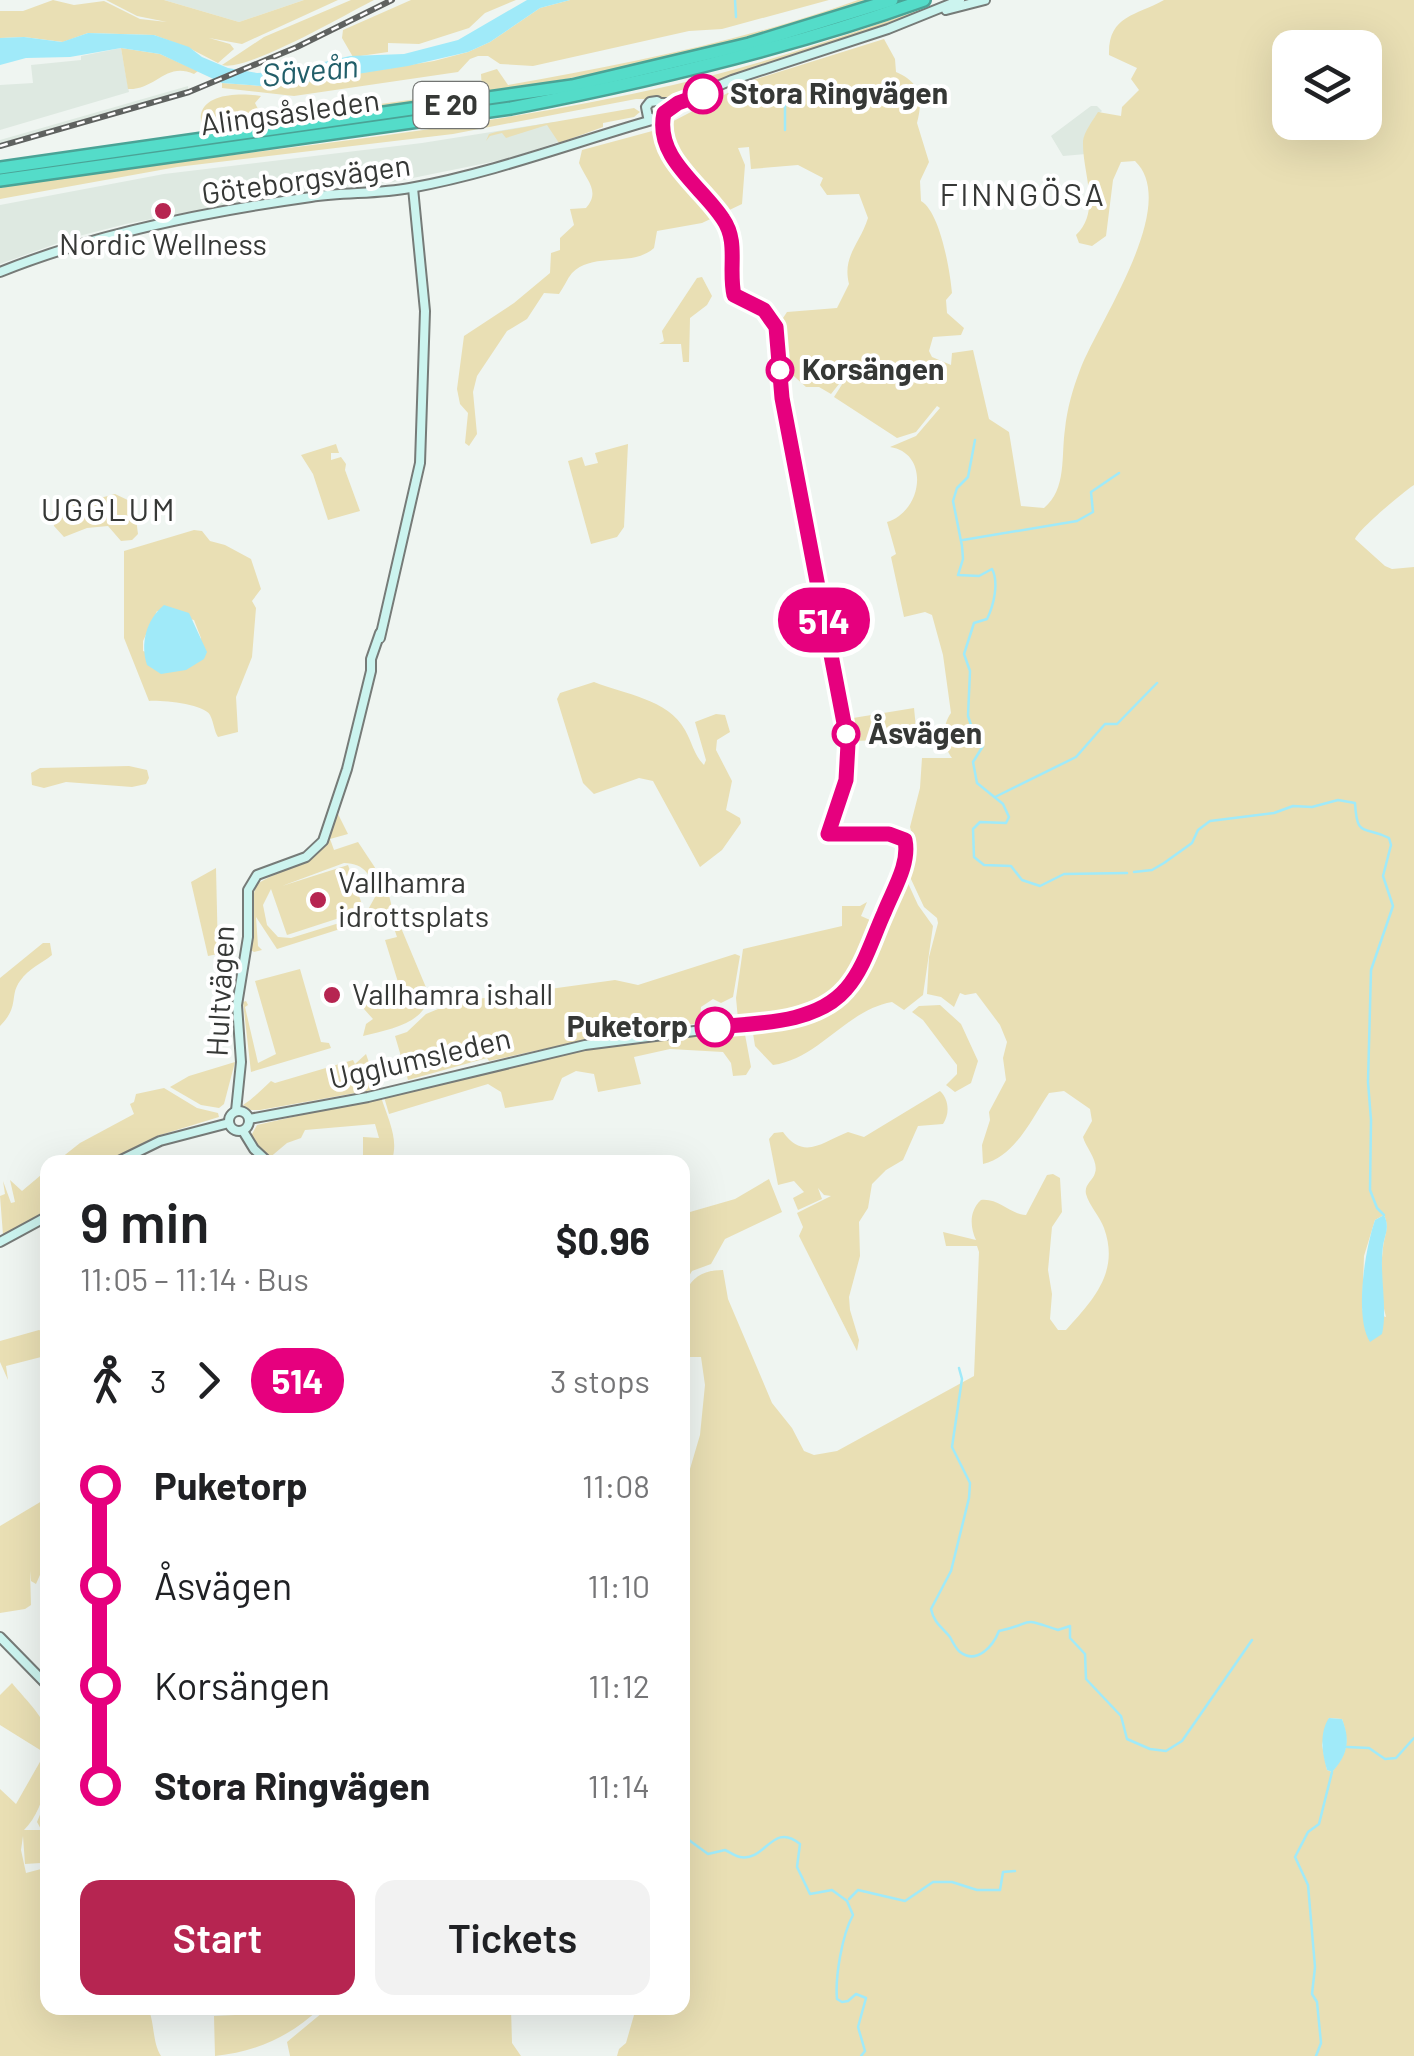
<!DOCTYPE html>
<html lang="en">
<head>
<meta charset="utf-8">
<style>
  body { margin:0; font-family:Barlow,sans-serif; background:#f2f2f2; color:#202124; height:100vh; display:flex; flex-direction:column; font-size:38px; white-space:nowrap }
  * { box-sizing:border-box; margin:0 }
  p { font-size:32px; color:#757577 }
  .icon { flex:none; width:55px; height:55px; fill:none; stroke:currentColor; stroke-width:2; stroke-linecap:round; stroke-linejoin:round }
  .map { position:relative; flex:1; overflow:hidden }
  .sheet { position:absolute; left:40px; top:1155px; width:650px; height:860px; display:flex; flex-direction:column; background:#fff; border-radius:20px; box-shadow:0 10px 40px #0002 }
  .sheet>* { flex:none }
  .badge { padding:0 20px; border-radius:32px; font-size:35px; line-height:65px }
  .fabs { position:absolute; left:1272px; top:30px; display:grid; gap:20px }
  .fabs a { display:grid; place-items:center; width:110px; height:110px; border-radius:20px; background:#fff; box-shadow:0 10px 40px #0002; font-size:50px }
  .map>.badge { position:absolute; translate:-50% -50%; box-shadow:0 0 0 5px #fff }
  .legs { display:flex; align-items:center; gap:15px; height:110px; padding:0 40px; font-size:32px }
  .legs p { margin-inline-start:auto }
  .headline { display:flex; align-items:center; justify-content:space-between; height:170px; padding:0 40px }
  h1 { font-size:55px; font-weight:600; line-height:75px }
  .action { display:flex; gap:20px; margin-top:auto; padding:20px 40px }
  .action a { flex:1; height:115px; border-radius:20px; background:#b62551; color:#fff; font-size:40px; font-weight:600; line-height:115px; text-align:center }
  .action a+a { background:#f2f2f2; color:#202124 }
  ul { padding:0 40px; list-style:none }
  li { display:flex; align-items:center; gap:35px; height:100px; font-size:38px }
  li i { display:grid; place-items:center; width:15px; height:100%; margin:0 12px; background:currentColor }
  li i::after { content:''; width:25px; height:25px; margin:-12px; border:8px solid; border-radius:50%; background:#fff }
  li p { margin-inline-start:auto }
  li:first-child i { background:linear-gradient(#0000 50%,currentColor 0) }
  li:last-child i { background:linear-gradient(currentColor 50%,#0000 0) }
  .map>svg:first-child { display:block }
  .built { fill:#dee9e1 }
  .green { fill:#e9dfb4; fill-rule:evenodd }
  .water { fill:#a0eaf9 }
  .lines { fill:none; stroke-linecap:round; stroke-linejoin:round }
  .stream { stroke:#a0eaf9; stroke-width:2.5 }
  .secondary-casing { stroke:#767b78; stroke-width:12 }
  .highway-casing { stroke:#4aa396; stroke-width:16 }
  .secondary { stroke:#ccf4ef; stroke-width:8 }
  .highway { stroke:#54dcc9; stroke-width:11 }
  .rail-casing { stroke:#5f6260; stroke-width:6 }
  .rail { stroke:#fff; stroke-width:2.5; stroke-dasharray:8; stroke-linecap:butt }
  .line-1-casing { stroke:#fff; stroke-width:22 }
  .line-1 { stroke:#e6007e; stroke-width:15 }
  .stop-1-dot { fill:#fff; stroke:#e6007e; stroke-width:5 }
  .poi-dot { fill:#b62551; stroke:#fff; stroke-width:4 }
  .labels { text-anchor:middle; stroke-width:8; stroke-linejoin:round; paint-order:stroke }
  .shield { fill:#fff; stroke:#727472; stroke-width:2.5 }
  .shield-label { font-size:28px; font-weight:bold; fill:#363836 }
  .stop-label { font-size:30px; font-weight:bold; fill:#363836; stroke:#fff; text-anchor:start }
  .street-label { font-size:30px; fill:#363836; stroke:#fff }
  .poi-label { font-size:30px; fill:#363836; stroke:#fff; text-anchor:start }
  .water-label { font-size:32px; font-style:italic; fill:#215e69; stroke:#fff }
  .neighbourhood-label { font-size:32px; letter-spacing:2.5px; fill:#363836; stroke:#fff }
</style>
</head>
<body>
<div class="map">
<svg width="1414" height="2056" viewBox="0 0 1414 2056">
  <rect width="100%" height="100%" fill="#eff5f1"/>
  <!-- built -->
  <g class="built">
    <path d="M164,0H304L239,22Z"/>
    <path d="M121,48L129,92L0,130V85L33,83L31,65L81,60V56Z"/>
    <path d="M188,86L189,93L173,99L0,148V140Z"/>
    <path d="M1091,106H1097L1102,111L1095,117L1084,137L1086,154L1063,156L1051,136Z"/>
    <path d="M554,122L561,141L511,158L393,182L297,191L126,224L75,237L0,264V205L164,174L422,143Z"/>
  </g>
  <!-- green -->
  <g class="green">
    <path d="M53,0L74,5L104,1L140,19L167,22L137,16L106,0H164L239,22L304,0H338L242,44L209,38L230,44L234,49L218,63L189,48L154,35L88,33L63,42L24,37L0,38V11H23Z"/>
    <path d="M351,0H374C346,14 245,73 222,65L264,37Z"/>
    <path d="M411,0H516L485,13L469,28L419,44L388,43V52L353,57L342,38L343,30Z"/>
    <path d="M570,0H829L722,29L689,31L533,66L500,64L488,56H478L470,59L458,72L294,96L222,88V83L275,87L434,61L468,52L490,42L540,8Z"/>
    <path d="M858,0H870C775,31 679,58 582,76C456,100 329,114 203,131C202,126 200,120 201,114C206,92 244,93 261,96L255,103L258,109L245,115H235L234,124L482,90L481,74L497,69L508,85C626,64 744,41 858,0Z"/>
    <path d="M948,0H954L683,99H636L453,134L177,167L0,199V188L36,181C248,150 464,133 673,85C766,64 858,31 948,0Z"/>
    <path d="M1164,0H1414V485C1403,492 1359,529 1355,539L1385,566L1392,569L1414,567V2056H617L619,2049L626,2043L636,2008H682V1637L689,1623L682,1597V1496L700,1435L705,1385L701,1357H683C683,1320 672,1270 723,1270L728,1299L772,1403L792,1428L804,1451L814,1455L837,1451L974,1376L979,1252L977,1246H946L943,1232L976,1240C970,1227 969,1211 981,1200C999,1198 1009,1214 1026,1215L1047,1175L1053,1174L1060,1178L1062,1212L1052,1227L1048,1270L1052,1294L1050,1319L1058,1330H1066C1093,1300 1120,1272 1104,1228C1100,1217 1089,1205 1086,1194C1084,1184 1093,1181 1095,1173C1099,1161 1086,1148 1083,1137L1092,1121L1090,1109L1064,1091L1049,1093C1032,1118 1015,1157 983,1164L982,1145L990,1120L989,1112L1006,1080L1003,1058L1007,1042L1000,1025L976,993L965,995L960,993L954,1007L941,997L927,994L929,957L938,923L937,918L924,907L910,877L915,844L910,827L920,788L922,758H952C942,745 942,725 951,713L943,655L932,615L925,612L904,617L891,557L896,554L887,522C923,511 930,453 890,447L916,436L940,408L937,406L916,432L897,438L834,397L855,364L831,394L819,387H806L787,370V342L783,318L787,312L837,308L849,284C842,256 860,244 868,218L859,194L827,195L820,185L823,178L798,165L751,169L749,147L738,148L745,165L742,204L702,223L657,231L654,248C632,268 594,251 572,273C567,279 564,287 559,294L544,293L527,319L507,331L477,376L473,392L477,434L469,446L465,443L468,413L460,404L457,389L464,336L514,303L550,273L551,253L560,250V238L574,225L570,209L586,208C601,191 586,180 579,163L582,150L656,130L753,80L884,39L895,59L896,72C922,83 923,99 917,123L929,162L920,181L921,201C940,212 950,270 952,293L946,300L947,313L964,328L961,335L933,337L929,351L932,357L951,365L952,353L973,350L989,419L1009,432L1021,506L1044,508C1067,489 1061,456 1065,429C1067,409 1073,388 1080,370C1098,322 1181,205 1135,161L1121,162L1113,180L1106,236L1092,246L1079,243L1076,235C1102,210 1082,173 1083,141C1084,132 1093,120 1098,112L1121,116L1122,107L1139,90L1131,79L1137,68L1109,55C1108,15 1136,16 1164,0ZM1290,48H1365V122H1290ZM1384,1215C1390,1228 1384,1235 1383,1248C1380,1271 1380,1296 1386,1317L1362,1310L1364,1256L1375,1220ZM1329,1718L1342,1719C1350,1742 1347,1754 1332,1772L1327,1770L1322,1745Z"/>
    <path d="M121,48L160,54L198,71L194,74C166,61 156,90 128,89Z"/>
    <path d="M634,108L640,112L634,117L603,123V127L559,143L547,125L506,138L502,133L490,136L486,141L489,134L496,132Z"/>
    <path d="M702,277L712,296L707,305L690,318L689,362H683L681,344H659L664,341L662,331L697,278Z"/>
    <path d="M336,444L339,453H331V460L341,457L346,464L345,470L360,511L328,520L313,474L301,455Z"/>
    <path d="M628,444L624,527L617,537L591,544L568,461L582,457L585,466L598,463L595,453Z"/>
    <path d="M115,494L134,503L138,534L132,540L121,541L108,526L87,528L64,537L54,526L52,511Z"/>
    <path d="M194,530L202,531L210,541L225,545L251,559L261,589L252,601L256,608L252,657L236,697L238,732L218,737C214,731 214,723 210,715C204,704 161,700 149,701L124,638V551ZM157,611L194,620L201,638L192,665L188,667L143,651V641Z"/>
    <path d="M594,682C624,694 668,699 685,730C692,742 694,755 704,765L706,760L695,722L716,714L725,715L730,732L717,740L716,750L732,781L726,810L740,818L741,823L722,850L700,867L653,781L639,778L594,794L583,783L557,699L560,693Z"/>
    <path d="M914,708L917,738L856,741L853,718Z"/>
    <path d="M129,766L147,770L149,778L146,784L132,787L66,782L44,788L32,785L31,773L40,768Z"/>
    <path d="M338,814L348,834L330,839L334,850L358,842C371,862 392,889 392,912L386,916L380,910L378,917L277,949L256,917L258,946L262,950L254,952L251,950L253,896L257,884C302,858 318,869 338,814ZM344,863C365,863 373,877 375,897L365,915L291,938L278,937L267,925L263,905L271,889L287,935L364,910L348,865L282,886Z"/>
    <path d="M910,844L907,881L918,905L933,926L923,995L904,1010L892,1002C846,1010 819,1059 773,1065L755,1046L752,1027L815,1014L848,991Z"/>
    <path d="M216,868L218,954L208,956L191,882Z"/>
    <path d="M883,900L885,901C859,962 857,997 785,1013C770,1016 753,1020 738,1019L736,998L743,949L842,926V906H860L867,902L861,916L870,920L872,916L876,917Z"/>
    <path d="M399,923L430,997C421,1025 390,1029 363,1036L366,1024L373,1019L364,1009L365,994L398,982L385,940L397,937L393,925Z"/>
    <path d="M43,943H50L52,955C41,964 29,968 20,981C9,996 20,1006 0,1026V978Z"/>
    <path d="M735,954L740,956L733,997L721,1003L713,999L701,1007L700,1020L694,1024L590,1039L489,1061L487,1058L408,1080L395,1036L407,1032L426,1014L455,1002L615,980L638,985Z"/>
    <path d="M300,969L321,1042L329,1043L331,1048L251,1072L243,1002L246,1001L248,1005L245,1007L258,1063L276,1054L255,981Z"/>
    <path d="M940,1005L961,1024L978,1061L971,1083L955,1092L946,1085L957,1074V1065L923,1020L912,1012L919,1006Z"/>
    <path d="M740,1026L744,1029L751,1067L746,1075L733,1076L731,1063L723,1052L670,1049L634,1057L641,1084L598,1092L594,1074L576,1071L562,1078L553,1100L505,1108L501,1092L488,1084L389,1114L384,1097L601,1043Z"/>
    <path d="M366,1054L378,1089L260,1110H251L243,1105C254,1098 261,1090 271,1081L275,1083L353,1060L355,1064Z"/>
    <path d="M235,1062L224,1104L219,1108L201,1105L170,1087L189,1076Z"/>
    <path d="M164,1088L197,1108L218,1113L219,1117L157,1136L110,1162H56L80,1143L134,1114L130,1104L134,1102L136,1094Z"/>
    <path d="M940,1091C949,1099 950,1114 943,1124L918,1126L903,1160L886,1170L872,1184L868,1208L859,1222L860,1256L849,1297L850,1310L859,1340L857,1351L799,1236L803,1227L797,1213L831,1196L824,1195L818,1188L822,1199L798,1210L793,1198L804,1192L794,1181L778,1185L769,1139L774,1133L783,1132C804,1161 822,1142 848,1132L864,1137Z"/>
    <path d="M381,1097C388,1119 400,1141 391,1162H363V1137L379,1138L375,1124L305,1130L301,1138L287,1143L268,1159L251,1136L257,1125Z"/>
    <path d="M47,1170V1211L3,1235L0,1196L5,1194L3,1181L11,1203L15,1202L10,1180L22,1191Z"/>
    <path d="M769,1179L782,1212L725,1239L711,1264L692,1271L683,1286V1214L735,1199Z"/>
    <path d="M39,1330L47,1334V1364L45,1356L6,1366L8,1380L0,1362V1341Z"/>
    <path d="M47,1498V1526L40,1542L47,1528V1559L36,1584L31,1581L30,1571L31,1605L25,1609L0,1613V1526Z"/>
    <path d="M12,1683C23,1697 44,1716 48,1734C54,1762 45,1810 24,1830H40L41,1863L25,1864L23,1836L21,1850L26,1873L41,1869C47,1856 45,1834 37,1822L47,1797L48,2008H148C155,2023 152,2042 161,2056H0V1789L16,1804L45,1753L0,1725V1695Z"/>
    <path d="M298,2008H320C291,2036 256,2052 215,2056L214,2016L297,2012Z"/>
    <path d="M328,2008H511L512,2043L521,2056H290L287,2042Z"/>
  </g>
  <!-- water -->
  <g class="water">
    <path d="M527,0H570L540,8L490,42L468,52L408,66L275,87L222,83L160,54L121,48L70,57L26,58L0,65V38L24,37L62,42L88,33L154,35L189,47L202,57L228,68L257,73L281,72L350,56L404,54L458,40Z"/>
    <path d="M164,605L189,613L207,652L204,659L186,670L161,674L147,665C140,644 146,620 164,605Z"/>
    <path d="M1384,1215C1390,1227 1385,1234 1383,1246C1379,1275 1388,1308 1382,1334L1370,1342C1354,1317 1365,1249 1375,1220Z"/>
    <path d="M1329,1718L1342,1719C1351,1741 1347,1756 1332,1772L1327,1770C1322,1753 1319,1733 1329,1718Z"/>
  </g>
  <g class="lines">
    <!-- stream -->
    <g class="stream">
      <path d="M735,0L736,17"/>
      <path d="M785,130V99"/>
      <path d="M975,440L968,477L957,488L953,501L962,546L963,559L958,575L979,576L992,569C999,582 994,605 987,619L974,623L964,654L970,671L968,716L972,728L981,736L983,746L973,762L977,783L1003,804L1009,817L1006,823L980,822L973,829L974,857L984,865L1011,866L1022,880L1040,886L1064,874L1127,873"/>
      <path d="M963,540L1077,521L1093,512L1091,492L1119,473"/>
      <path d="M995,797L1076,757L1105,724H1117L1157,683"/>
      <path d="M1134,872L1152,870L1164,863L1192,843L1198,830L1210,821L1274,813L1293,806L1312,807L1338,800L1355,803C1357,839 1364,825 1389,838L1391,845L1383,876L1393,906L1371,970L1368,1082L1371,1120L1370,1190L1377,1208L1384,1215"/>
      <path d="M959,1368L962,1379L952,1447L970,1483L969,1498L951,1571L931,1609C934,1623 942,1627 950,1637C952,1641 956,1649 960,1652C977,1665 993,1646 999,1631C1037,1623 1017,1616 1058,1630L1070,1626V1638L1085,1654L1086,1679L1121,1716L1127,1739L1150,1749L1166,1751L1182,1741L1252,1640"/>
      <path d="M1347,1747L1369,1748L1385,1759L1396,1758L1414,1738"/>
      <path d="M682,1835L708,1854L725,1850C730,1852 735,1856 740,1857C766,1862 772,1821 800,1844L797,1867L810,1894L832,1890L847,1901L853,1915C842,1935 835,1977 837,1999L842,2002L848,2001L856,1994L866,1998L858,2027L865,2051L861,2056"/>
      <path d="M849,1899L858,1890L905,1901L933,1882H952L977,1890H1000L1003,1872L1015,1871"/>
      <path d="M1316,2056L1321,2043L1317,2002L1312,1994L1315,1967L1308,1885L1295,1857L1308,1832L1319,1824L1332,1772"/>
    </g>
    <!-- secondary casing -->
    <g class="secondary-casing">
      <g id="secondary">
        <path d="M946,10L985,0"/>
        <path d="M661,103H677L732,80L888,29L960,0"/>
        <path d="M664,113V106L657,101L650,102L646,107L648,117L657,120L677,103"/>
        <path d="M0,272C94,234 211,211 311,197C344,192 378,194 410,188C493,173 572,143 652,120"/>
        <path d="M380,638L420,463L425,311L413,188"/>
        <circle cx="239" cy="1121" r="10"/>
        <path d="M236,1111L241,1062L237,1005L248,937V890L257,875L306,857L323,841L347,769L371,671V659L380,633"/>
        <path d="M249,1119L368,1097L585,1045L765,1022L822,1007L845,991L858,972L901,871L906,849L903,838"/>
        <path d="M243,1131L254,1149L268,1162"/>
        <path d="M117,1162L160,1141L229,1123"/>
        <path d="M0,1242L48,1216"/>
        <path d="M0,1637L48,1686"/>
      </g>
    </g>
    <!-- highway casing -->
    <g class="highway-casing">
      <g id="highway">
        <path d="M0,168L572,86L749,44L892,0"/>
        <path d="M0,180L511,108C651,81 790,48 924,0"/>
      </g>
    </g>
    <!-- secondary -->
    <use href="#secondary" class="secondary"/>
    <!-- highway -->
    <use href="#highway" class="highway"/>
    <!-- rail casing -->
    <g class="rail-casing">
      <path id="rail" d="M0,146L189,92L297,47L392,0"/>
    </g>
    <!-- rail -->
    <use href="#rail" class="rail"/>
  </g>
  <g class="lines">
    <!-- line-1 casing -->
    <g class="line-1-casing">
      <path id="line-1" d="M703,94L678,103L664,113C654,158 702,186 723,219C739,242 728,269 734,295L764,310L776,327L782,398L848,744L846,780L828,834H889L905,840C910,864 893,890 884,913C873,937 864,969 846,989C816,1024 757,1023 715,1027"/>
    </g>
    <!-- line-1 -->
    <use href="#line-1" class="line-1"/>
  </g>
  <!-- markers -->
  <g class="stop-1-dot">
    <circle cx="703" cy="94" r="18"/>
    <circle cx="780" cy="370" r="12"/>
    <circle cx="846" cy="734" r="12"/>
    <circle cx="715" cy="1027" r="18"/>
  </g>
  <g class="poi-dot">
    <circle cx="163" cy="211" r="10"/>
    <circle cx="318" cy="900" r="10"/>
    <circle cx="332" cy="995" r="10"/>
  </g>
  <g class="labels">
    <!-- shield labels -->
    <rect class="shield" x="413.5" y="82" width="75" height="46" rx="8"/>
    <g class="shield-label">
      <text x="451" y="115">E 20</text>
    </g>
    <!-- stop labels -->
    <g class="stop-label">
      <text x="730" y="104">Stora Ringvägen</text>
      <text x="802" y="380">Korsängen</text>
      <text x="868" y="744">Åsvägen</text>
      <text x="688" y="1037" text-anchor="end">Puketorp</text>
    </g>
    <!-- street labels -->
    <g class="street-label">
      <text transform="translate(290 113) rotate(-8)" y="10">Alingsåsleden</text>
      <text transform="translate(306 180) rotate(-8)" y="10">Göteborgsvägen</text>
      <text transform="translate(221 991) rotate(-87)" y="10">Hultvägen</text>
      <text transform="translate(420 1059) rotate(-13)" y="10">Ugglumsleden</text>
    </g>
    <!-- poi labels -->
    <g class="poi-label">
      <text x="163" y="255" text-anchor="middle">Nordic Wellness</text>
      <text x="338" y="893">Vallhamra<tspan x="338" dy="34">idrottsplats</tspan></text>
      <text x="352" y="1005">Vallhamra ishall</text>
    </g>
    <!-- water labels -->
    <g class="water-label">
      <text transform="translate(310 71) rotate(-6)" y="11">Säveån</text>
    </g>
    <!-- neighbourhood labels -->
    <g class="neighbourhood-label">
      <text x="1023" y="206">FINNGÖSA</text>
      <text x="109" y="521">UGGLUM</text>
    </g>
  </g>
</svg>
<div class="fabs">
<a><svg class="icon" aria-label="layers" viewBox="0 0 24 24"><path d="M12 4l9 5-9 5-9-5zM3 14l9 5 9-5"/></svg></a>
</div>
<b class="badge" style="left:824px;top:620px;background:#e6007e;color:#fff">514</b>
<section class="sheet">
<div class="headline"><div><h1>9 min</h1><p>11:05 – 11:14 · Bus</p></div><b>$0.96</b></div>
<div class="legs"><svg class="icon" aria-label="walk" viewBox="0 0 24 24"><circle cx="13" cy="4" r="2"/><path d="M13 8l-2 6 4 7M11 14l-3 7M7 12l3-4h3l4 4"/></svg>3<svg class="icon" aria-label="forward" viewBox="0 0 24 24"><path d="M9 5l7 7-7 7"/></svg><b class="badge" style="background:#e6007e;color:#fff">514</b><p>3 stops</p></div>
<ul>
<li><i style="color:#e6007e"></i><b>Puketorp</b><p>11:08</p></li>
<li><i style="color:#e6007e"></i><span>Åsvägen</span><p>11:10</p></li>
<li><i style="color:#e6007e"></i><span>Korsängen</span><p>11:12</p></li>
<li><i style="color:#e6007e"></i><b>Stora Ringvägen</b><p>11:14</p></li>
</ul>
<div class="action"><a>Start</a><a>Tickets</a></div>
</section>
</div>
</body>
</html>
